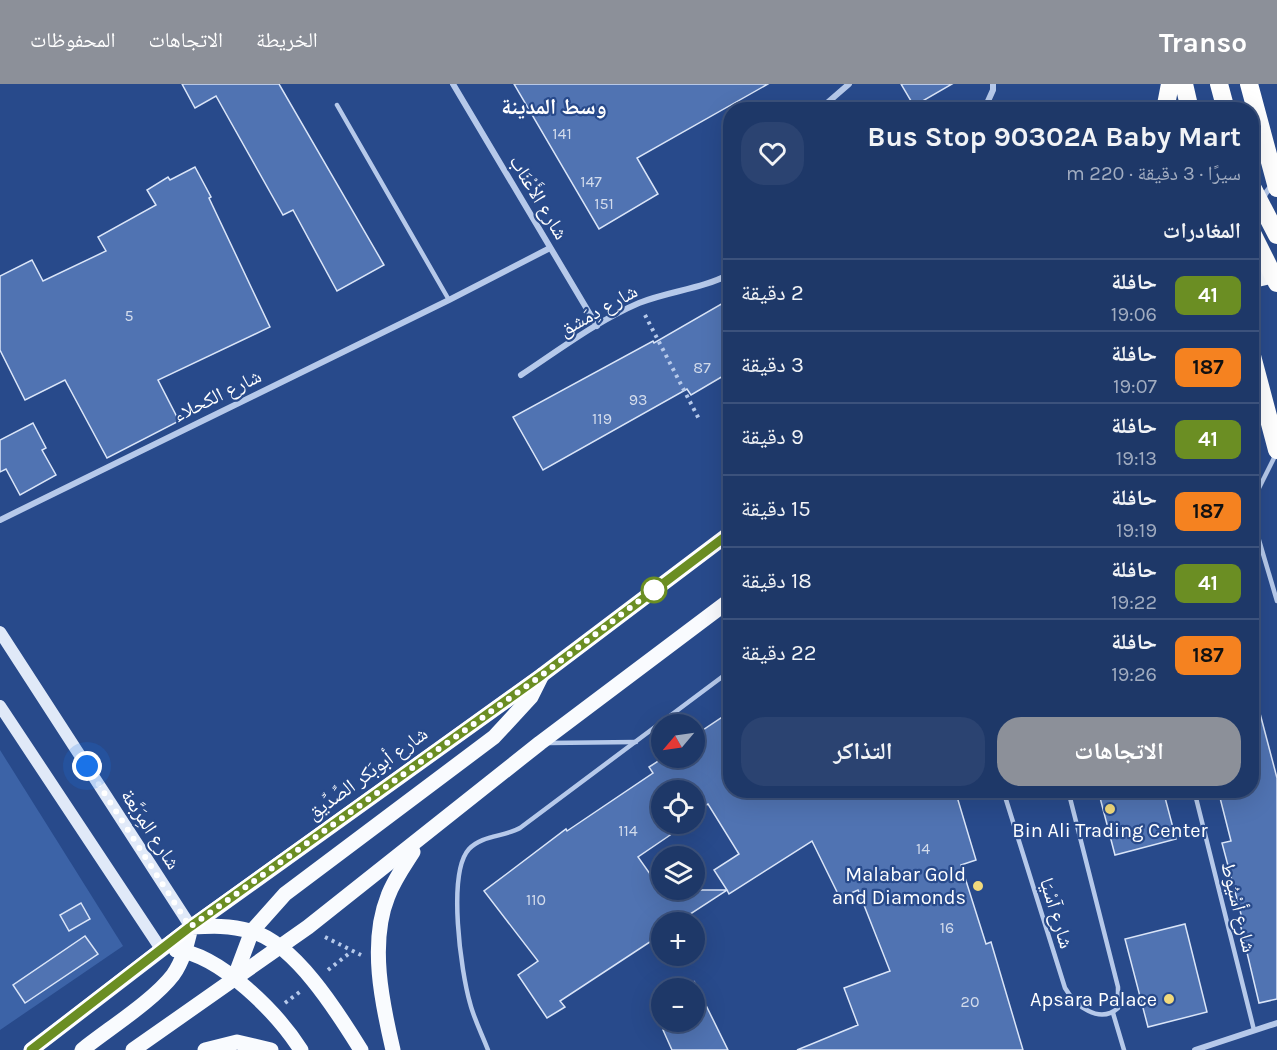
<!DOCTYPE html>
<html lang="ar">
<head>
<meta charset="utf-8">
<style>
  body { margin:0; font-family:Karla,"Noto Naskh Arabic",sans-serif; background:#2b4371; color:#f1f3f6; direction:rtl; height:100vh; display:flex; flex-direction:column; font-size:22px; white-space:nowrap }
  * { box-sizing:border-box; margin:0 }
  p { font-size:20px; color:#a1acc0 }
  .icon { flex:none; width:33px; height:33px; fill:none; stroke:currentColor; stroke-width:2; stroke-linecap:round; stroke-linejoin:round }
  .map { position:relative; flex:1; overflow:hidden; direction:ltr }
  .drawer { position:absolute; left:723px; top:18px; width:536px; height:696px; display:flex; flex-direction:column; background:#1e3868; border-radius:24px; box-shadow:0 6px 24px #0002,0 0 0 2px #3c527c; direction:rtl }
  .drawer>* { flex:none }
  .badge { padding:0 12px; border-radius:9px; font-size:21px; line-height:39px }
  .needle { width:39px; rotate:241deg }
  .controls { position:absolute; left:651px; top:630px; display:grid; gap:12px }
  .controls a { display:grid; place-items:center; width:54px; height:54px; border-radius:50%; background:#1e3868; box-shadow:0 6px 24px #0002,0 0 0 2px #3c527c; font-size:30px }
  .you { position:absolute; width:30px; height:30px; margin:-15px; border:4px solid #fff; border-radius:50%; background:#1a73e8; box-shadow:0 0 0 9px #1a73e833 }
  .map>.badge { position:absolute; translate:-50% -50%; box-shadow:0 0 0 3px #fff }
  h2 { padding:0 18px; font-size:22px; line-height:54px }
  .round { display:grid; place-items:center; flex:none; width:63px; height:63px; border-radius:24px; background:#2b4371 }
  .head { display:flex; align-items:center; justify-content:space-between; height:102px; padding:0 18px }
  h1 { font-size:28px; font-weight:700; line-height:45px }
  .cta { display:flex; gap:12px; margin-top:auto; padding:12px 18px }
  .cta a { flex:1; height:69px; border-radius:24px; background:#8c9099; color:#fff; font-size:24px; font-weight:700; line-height:69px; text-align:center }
  .cta a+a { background:#2b4371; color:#f1f3f6 }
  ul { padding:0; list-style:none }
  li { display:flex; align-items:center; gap:18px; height:72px; padding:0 18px; border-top:2px solid #3c527c }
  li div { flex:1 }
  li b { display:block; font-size:22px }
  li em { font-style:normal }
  li .badge { min-width:66px; font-weight:700; text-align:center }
  header { display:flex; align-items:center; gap:36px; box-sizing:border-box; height:84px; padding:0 30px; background:#8c9099; color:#fff }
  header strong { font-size:28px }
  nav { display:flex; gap:33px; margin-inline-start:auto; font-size:21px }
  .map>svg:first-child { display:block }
  .green { fill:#3c63a7 }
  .building { fill:#5073b2; stroke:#dae5f8; stroke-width:1.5; fill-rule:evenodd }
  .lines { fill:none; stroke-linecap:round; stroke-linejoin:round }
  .path { stroke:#b6c9ea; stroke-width:4; stroke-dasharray:3 4.5; stroke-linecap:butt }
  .lane { stroke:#b6c9ea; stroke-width:4.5 }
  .street { stroke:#b6c9ea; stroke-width:6 }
  .secondary { stroke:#e0e9f8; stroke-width:12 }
  .primary { stroke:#f9fbfe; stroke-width:15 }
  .highway { stroke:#fff; stroke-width:18 }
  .line-casing { stroke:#fff; stroke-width:14 }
  .line { stroke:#6b8e23; stroke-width:9 }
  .walk { stroke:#fff; stroke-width:6; stroke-dasharray:0 10.8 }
  .stop-dot { fill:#fff; stroke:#6b8e23; stroke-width:3 }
  .poi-dot { fill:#f2da7c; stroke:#284a8b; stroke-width:2 }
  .labels { text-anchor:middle; stroke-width:4.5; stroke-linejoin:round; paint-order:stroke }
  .number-label { font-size:16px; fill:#d3dcec }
  .street-label { font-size:20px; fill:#fff; stroke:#284a8b }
  .poi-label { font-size:20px; fill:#fff; stroke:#284a8b; text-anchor:end }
  .quarter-label { font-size:22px; font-weight:bold; fill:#fff; stroke:#284a8b }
</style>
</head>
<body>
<header>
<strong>Transo</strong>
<nav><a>الخريطة</a><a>الاتجاهات</a><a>المحفوظات</a></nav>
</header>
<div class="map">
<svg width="1277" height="966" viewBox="0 0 1277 966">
  <rect width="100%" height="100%" fill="#284a8b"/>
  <!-- green -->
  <path class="green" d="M0,666L123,862L0,946Z"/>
  <!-- building -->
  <g class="building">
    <path d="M182,0H279L384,181L337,207L293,126L283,131L216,12L195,24Z"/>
    <path d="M514,0H768L637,74L658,110L599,145Z"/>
    <path d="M901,0H952L914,22Z"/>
    <path d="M195,83L211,113L209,114L270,243L158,296L179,337L107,374L65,296L25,316L0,266V192L32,176L43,197L106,167L98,153L156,121L147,106L168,93L170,96Z"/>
    <path d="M730,215V288L691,311L687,305L543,386L513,333L653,257L654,259Z"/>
    <path d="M33,339L46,364L42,366L56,391L20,411L6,385L0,388V356Z"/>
    <path d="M1257,618L1277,694V915L1259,919L1239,835L1242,834L1222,759L1231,757L1218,706H1251V619Z"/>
    <path d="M730,628V706H955L976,776L961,781L986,860L991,858L1023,966H797L858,941L844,904L890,887L858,806L840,814L812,757L729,810L727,806L678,838H662V850L560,917L565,923L547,934L518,891L538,877L484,807L566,745L567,747L653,689L649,683L663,674H694V652ZM662,706H694V728L708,720L739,770L714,786L727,806H680L667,814L638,773L679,745L678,740H662Z"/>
    <path d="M1098,706H1163L1176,755L1115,771Z"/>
    <path d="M81,819L90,835L69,847L60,831Z"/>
    <path d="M1185,840L1207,928L1148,943L1125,855Z"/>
    <path d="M85,852L98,870L25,919L13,901Z"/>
    <path d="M694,897L728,966H672L663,946L682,938H694Z"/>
  </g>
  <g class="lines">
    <!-- path -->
    <g class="path">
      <path d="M645,231L700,337"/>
      <path d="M325,853L361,871"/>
      <path d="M328,886L351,868"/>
      <path d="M285,919L301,907"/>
    </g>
    <!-- lane -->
    <g class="lane">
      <path d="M337,21L449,216"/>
      <path d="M1251,420L1276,370"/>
      <path d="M1251,429L1277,517"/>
      <path d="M548,659L636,658"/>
      <path d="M1003,706L1065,904C1075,921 1099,941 1118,924V903L1068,706"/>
      <path d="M1194,706L1254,946"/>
      <path d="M1113,929L1124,966"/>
      <path d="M488,966C482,950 474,935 470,919C461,888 447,789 469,765C482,751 504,753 520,744L730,587"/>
    </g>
    <!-- street -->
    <g class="street">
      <path d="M453,0L597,242"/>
      <path d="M819,26L849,0"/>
      <path d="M984,26L993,6V0"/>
      <path d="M1251,144L1265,110L1273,100"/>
      <path d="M521,291C559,266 597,237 639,219C669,207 702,205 730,190"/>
      <path d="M0,436L449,216L550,164"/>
      <path d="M1195,966L1277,939"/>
    </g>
    <!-- secondary -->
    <g class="secondary">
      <path d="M0,548L191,843"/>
      <path d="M0,622L161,865"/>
    </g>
    <!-- primary -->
    <g class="primary">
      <path d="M1251,65L1264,55"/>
      <path d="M1251,197L1277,191"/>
      <path d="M176,866C221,871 278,930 301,966"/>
      <path d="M234,895L252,847L285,810L494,653L531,613L542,591"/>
      <path d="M31,966L191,843L542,591L730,449"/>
      <path d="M82,966C108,945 153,917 173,891C183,877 187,860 191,843C211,842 230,841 250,847C294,858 338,929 361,966"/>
      <path d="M133,966L308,843L540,659L730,516"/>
      <path d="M205,966L237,958L271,966"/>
      <path d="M393,966C382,919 369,859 388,812C394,796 404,782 413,768"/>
    </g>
    <!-- highway -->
    <g class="highway">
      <path d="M1184,0L1190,26"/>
      <path d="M1219,0L1226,26"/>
      <path d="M1249,0L1277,104"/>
      <path d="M1165,26L1170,0"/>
      <path d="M1251,101L1277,151"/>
      <path d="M1251,147L1277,199"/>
      <path d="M1251,268L1277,366"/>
    </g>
  </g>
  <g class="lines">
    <!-- line casing -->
    <g class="line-casing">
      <path id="line" d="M31,966L190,843L542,591L730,449"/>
    </g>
    <!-- line -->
    <use href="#line" class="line"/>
    <!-- walk -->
    <path class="walk" d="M87,682L190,843L542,591L656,504L654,506"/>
  </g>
  <!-- markers -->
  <circle class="stop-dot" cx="654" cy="506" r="12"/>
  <g class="poi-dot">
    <circle cx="1110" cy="725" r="6"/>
    <circle cx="978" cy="802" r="6"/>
    <circle cx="1169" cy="915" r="6"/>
  </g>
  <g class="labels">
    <!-- number labels -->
    <g class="number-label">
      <text x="562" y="55">141</text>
      <text x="591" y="103">147</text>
      <text x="604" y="125">151</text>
      <text x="129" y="237">5</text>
      <text x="702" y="289">87</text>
      <text x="638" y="321">93</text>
      <text x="602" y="340">119</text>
      <text x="628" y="752">114</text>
      <text x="923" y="770">14</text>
      <text x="536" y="821">110</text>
      <text x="947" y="849">16</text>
      <text x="970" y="923">20</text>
    </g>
    <!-- street labels -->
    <g class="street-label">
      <text transform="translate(539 113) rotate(59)" y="7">شارع الأَعْنَاب</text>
      <text transform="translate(598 226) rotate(-29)" y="7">شارع دِمَشق</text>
      <text transform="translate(217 311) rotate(-26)" y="7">شارع الكحلاء</text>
      <text transform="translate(367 689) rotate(-36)" y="7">شارع أبوبَكر الصِّدِّيق</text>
      <text transform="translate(151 745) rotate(57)" y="7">شارع المِرَبَّعة</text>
      <text transform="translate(1239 823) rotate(76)" y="7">شارع أسْيُوط</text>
      <text transform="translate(1057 829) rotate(73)" y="7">شارع آسْيَا</text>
    </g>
    <!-- poi labels -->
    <g class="poi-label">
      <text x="1110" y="753" text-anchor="middle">Bin Ali Trading Center</text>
      <text x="966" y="797">Malabar Gold<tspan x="966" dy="23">and Diamonds</tspan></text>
      <text x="1157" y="922">Apsara Palace</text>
    </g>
    <!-- quarter labels -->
    <g class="quarter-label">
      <text x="554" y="30">وسط المدينة</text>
    </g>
  </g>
</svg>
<div class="controls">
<a><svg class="needle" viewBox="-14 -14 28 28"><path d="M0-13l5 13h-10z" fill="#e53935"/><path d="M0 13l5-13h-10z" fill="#a1acc0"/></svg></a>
<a><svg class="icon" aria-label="locate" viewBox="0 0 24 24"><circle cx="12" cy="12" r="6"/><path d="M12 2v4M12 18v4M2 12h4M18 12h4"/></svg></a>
<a><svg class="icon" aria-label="layers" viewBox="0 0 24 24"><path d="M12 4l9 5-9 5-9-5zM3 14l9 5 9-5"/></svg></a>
<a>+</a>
<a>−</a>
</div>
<div class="you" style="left:87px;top:682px"></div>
<section class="drawer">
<div class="head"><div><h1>Bus Stop 90302A Baby Mart</h1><p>سيرًا · 3 دقيقة · 220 m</p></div><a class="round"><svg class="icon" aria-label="heart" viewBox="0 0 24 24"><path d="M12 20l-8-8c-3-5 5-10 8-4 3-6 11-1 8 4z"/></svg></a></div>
<h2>المغادرات</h2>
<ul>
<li><span class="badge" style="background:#6b8e23;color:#fff">41</span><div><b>حافلة</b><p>19:06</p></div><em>2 دقيقة</em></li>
<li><span class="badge" style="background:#f58220;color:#111">187</span><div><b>حافلة</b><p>19:07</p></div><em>3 دقيقة</em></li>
<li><span class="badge" style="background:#6b8e23;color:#fff">41</span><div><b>حافلة</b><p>19:13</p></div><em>9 دقيقة</em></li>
<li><span class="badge" style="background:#f58220;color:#111">187</span><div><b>حافلة</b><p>19:19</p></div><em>15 دقيقة</em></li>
<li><span class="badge" style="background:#6b8e23;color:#fff">41</span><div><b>حافلة</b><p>19:22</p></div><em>18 دقيقة</em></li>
<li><span class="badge" style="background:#f58220;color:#111">187</span><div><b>حافلة</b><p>19:26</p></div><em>22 دقيقة</em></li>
</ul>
<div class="cta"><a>الاتجاهات</a><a>التذاكر</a></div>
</section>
</div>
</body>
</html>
